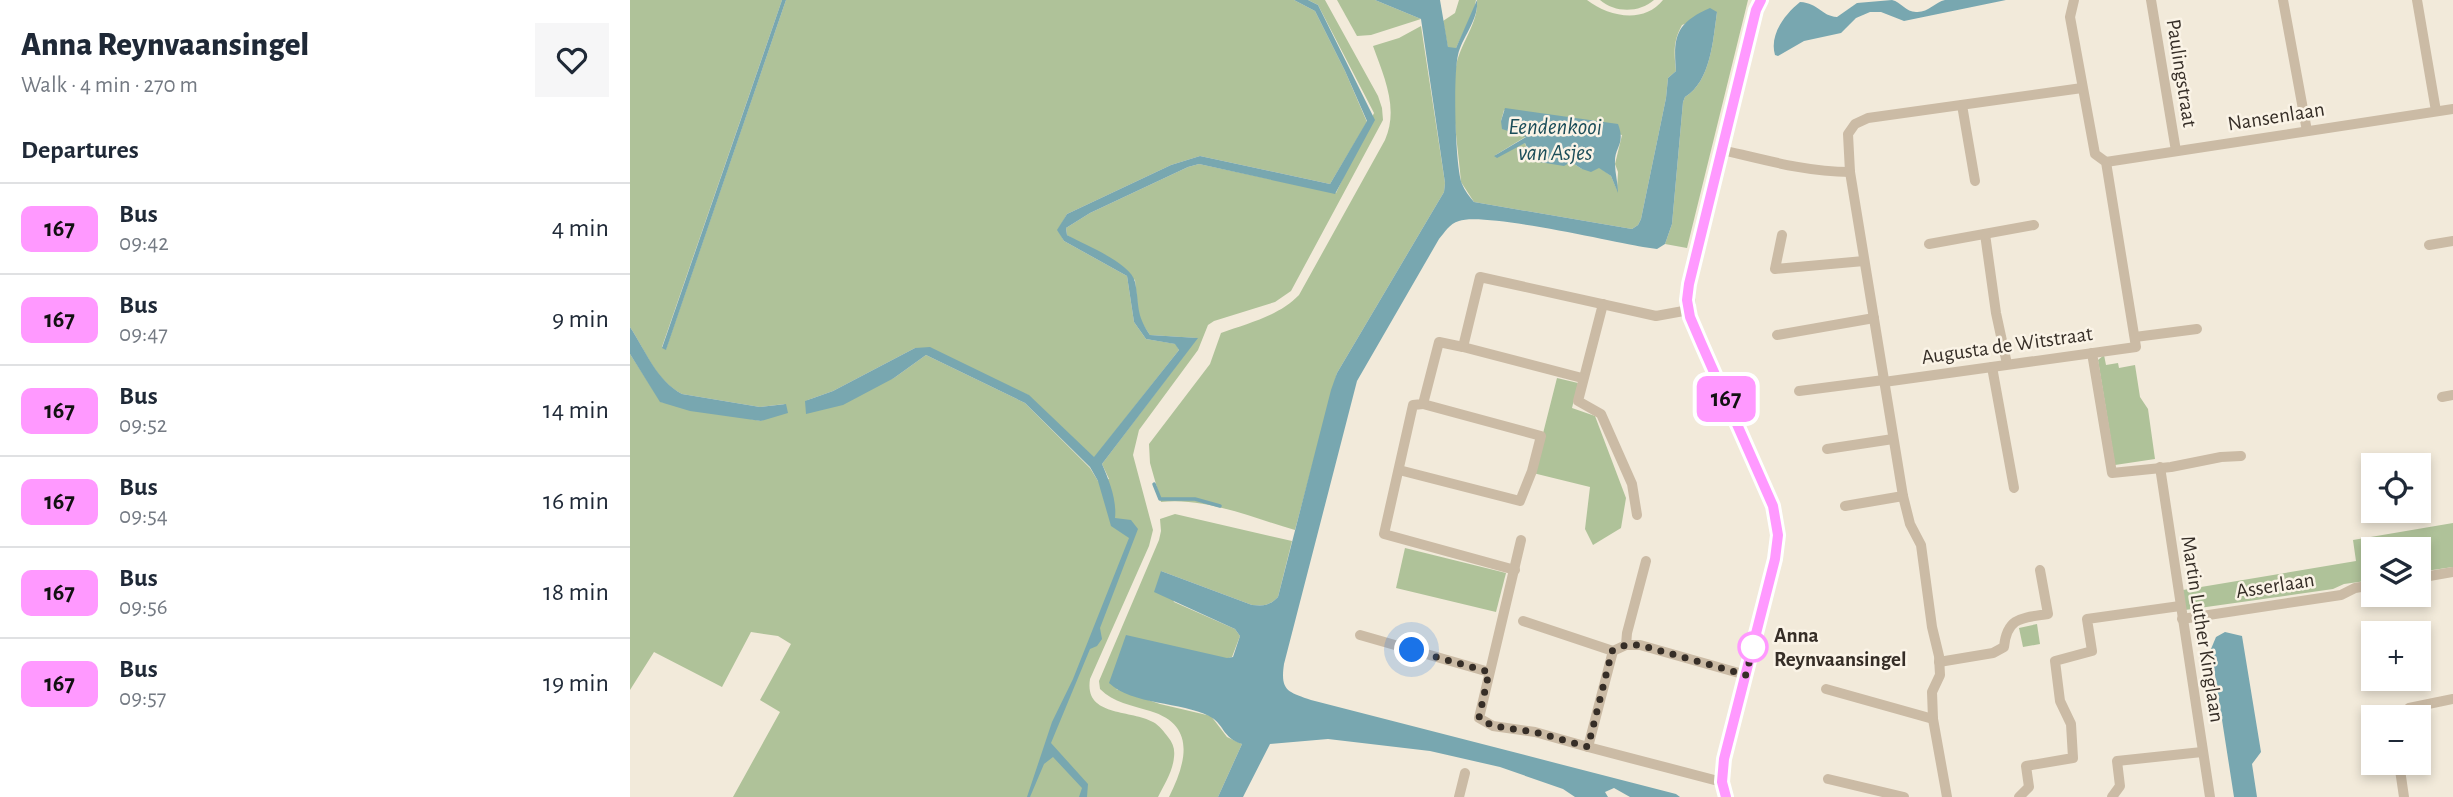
<!DOCTYPE html>
<html lang="en">
<head>
<meta charset="utf-8">
<style>
  body { margin:0; font-family:"Alegreya Sans",sans-serif; background:#f6f6f7; color:#1f2937; height:100vh; display:flex; flex-direction:column; font-size:26px; white-space:nowrap }
  * { box-sizing:border-box; margin:0 }
  p { font-size:23px; color:#747a83 }
  .icon { flex:none; width:38px; height:38px; fill:none; stroke:currentColor; stroke-width:2; stroke-linecap:round; stroke-linejoin:round }
  .map { position:relative; flex:1; overflow:hidden }
  .drawer { display:flex; flex-direction:column; background:#fff; width:630px }
  .drawer>* { flex:none }
  .badge { padding:0 14px; border-radius:10px; font-size:24px; line-height:46px }
  .fabs { position:absolute; left:1731px; top:453px; display:grid; gap:14px }
  .fabs a { display:grid; place-items:center; width:70px; height:70px; border-radius:0px; background:#fff; box-shadow:0 4px 10px #0003; font-size:35px }
  .you { position:absolute; width:35px; height:35px; margin:-18px; border:5px solid #fff; border-radius:50%; background:#1a73e8; box-shadow:0 0 0 10px #1a73e833 }
  .map>.badge { position:absolute; translate:-50% -50%; box-shadow:0 0 0 4px #fff }
  h2 { padding:0 21px; font-size:26px; line-height:63px }
  .round { display:grid; place-items:center; flex:none; width:74px; height:74px; border-radius:0px; background:#f6f6f7 }
  .overview { display:flex; align-items:center; justify-content:space-between; height:119px; padding:0 21px }
  h1 { font-size:33px; font-weight:800; line-height:52px }
  ul { padding:0; list-style:none }
  li { display:flex; align-items:center; gap:21px; height:91px; padding:0 21px; border-top:2px solid #e0e1e3 }
  li div { flex:1 }
  li b { display:block; font-size:26px }
  li em { font-style:normal }
  li .badge { min-width:77px; font-weight:700; text-align:center }
  main { display:flex; flex:1; min-height:0 }
  .map>svg:first-child { display:block }
  .green { fill:#afc299; fill-rule:evenodd }
  .water { fill:#78a7b0 }
  .lines { fill:none; stroke-linecap:round; stroke-linejoin:round }
  .stream { stroke:#78a7b0; stroke-width:3.5 }
  .minor { stroke:#cbbba5; stroke-width:10 }
  .tertiary { stroke:#cbbba5; stroke-width:12 }
  .line-casing { stroke:#fff; stroke-width:16 }
  .line { stroke:#f9f; stroke-width:10 }
  .walk { stroke:#362e27; stroke-width:7; stroke-dasharray:0 12.6 }
  .stop-dot { fill:#fff; stroke:#f9f; stroke-width:3.5 }
  .labels { text-anchor:middle; stroke-width:5; stroke-linejoin:round; paint-order:stroke }
  .street-label { font-size:21px; fill:#362e27; stroke:#faf3e6 }
  .stop-label { font-size:21px; font-weight:bold; fill:#362e27; stroke:#faf3e6; text-anchor:start }
  .water-label { font-size:23px; font-style:italic; fill:#1b4d59; stroke:#faf3e6 }
</style>
</head>
<body>
<main>
<section class="drawer">
<div class="overview"><div><h1>Anna Reynvaansingel</h1><p>Walk · 4 min · 270 m</p></div><a class="round"><svg class="icon" aria-label="heart" viewBox="0 0 24 24"><path d="M12 20l-8-8c-3-5 5-10 8-4 3-6 11-1 8 4z"/></svg></a></div>
<h2>Departures</h2>
<ul>
<li><span class="badge" style="background:#f9f;color:#111">167</span><div><b>Bus</b><p>09:42</p></div><em>4 min</em></li>
<li><span class="badge" style="background:#f9f;color:#111">167</span><div><b>Bus</b><p>09:47</p></div><em>9 min</em></li>
<li><span class="badge" style="background:#f9f;color:#111">167</span><div><b>Bus</b><p>09:52</p></div><em>14 min</em></li>
<li><span class="badge" style="background:#f9f;color:#111">167</span><div><b>Bus</b><p>09:54</p></div><em>16 min</em></li>
<li><span class="badge" style="background:#f9f;color:#111">167</span><div><b>Bus</b><p>09:56</p></div><em>18 min</em></li>
<li><span class="badge" style="background:#f9f;color:#111">167</span><div><b>Bus</b><p>09:57</p></div><em>19 min</em></li>
</ul>
</section>
<div class="map">
<svg width="1823" height="797" viewBox="0 0 1823 797">
  <rect width="100%" height="100%" fill="#f2eada"/>
  <!-- green -->
  <g class="green">
    <path d="M0,0H152L32,347L36,349L156,0H664L685,11L715,71L737,122L700,184L570,156L541,165L437,214L428,230L434,241L497,276L504,322L516,339L546,344L549,350L464,458L398,395L285,348L203,391L175,401L264,378L296,355L395,403L460,468L468,481L479,479L472,464L567,338L520,335L509,319L505,280L437,235L436,228L460,213L558,167L569,164L706,193L744,113L688,5L678,0H695L748,96L752,108L753,120L661,291L645,302L584,321L578,325L568,350L509,430L503,455L523,530L519,546L460,679C454,717 500,709 523,722C529,725 534,732 538,737C543,743 545,749 544,757C543,771 534,785 528,797H103L150,712L130,700L161,644L148,636L121,632L92,687L24,652L0,690V354L31,402L131,421L155,404L130,407L52,394C25,380 16,351 0,327Z"/>
    <path d="M707,0H745L791,19L741,35L727,36Z"/>
    <path d="M829,0H846L844,10L826,48H818L813,21L825,13Z"/>
    <path d="M847,0H957C979,17 1014,24 1033,0H1118L1057,248L1035,244L1042,224L1053,102L1055,97C1081,81 1083,40 1087,12L1052,25C1043,41 1044,53 1046,71L1038,78L1036,98L1011,219L1008,225L1002,229L844,202L831,182C828,145 820,104 826,67C829,45 849,23 847,0ZM874,110L992,135L985,164L988,172L987,190L981,176L969,167L952,169L941,162L899,156L895,143L864,156L897,136L871,121Z"/>
    <path d="M970,0H1024C1009,13 985,13 970,0Z"/>
    <path d="M791,26L815,183L814,192L707,373L665,530C623,518 575,497 531,502L520,463L519,444L580,364L591,333C618,323 649,316 669,295L755,140C769,108 754,77 743,46L769,38Z"/>
    <path d="M1474,355L1476,365L1488,363L1489,368L1505,365L1510,397L1518,409L1525,459L1485,465L1468,360Z"/>
    <path d="M927,378L948,383L942,408L965,416L996,498L991,528L963,545L955,529L960,487L903,473Z"/>
    <path d="M545,514L662,541L648,597C639,606 634,606 622,605L531,571L544,602L605,629L610,636L602,657L486,689L530,704L581,716L597,737L612,744L588,797H539C556,763 567,725 520,711C501,705 484,703 470,689L469,681L529,540L531,531L530,519Z"/>
    <path d="M1823,523V567L1789,572L1788,550H1743V580L1714,584L1703,589L1555,610L1553,590L1726,561L1723,540Z"/>
    <path d="M775,548L876,573L866,612L766,588Z"/>
    <path d="M1407,624L1410,644L1393,647L1389,628Z"/>
  </g>
  <!-- water -->
  <g class="water">
    <path d="M152,0H156L36,350L32,348Z"/>
    <path d="M664,0H678L688,5L745,120L705,194L569,164L558,167L460,213L436,228L437,235C455,245 501,263 505,282C510,306 505,313 520,335L568,338L472,464C479,480 487,500 485,518L501,520L508,529L470,628L472,639L467,646L460,649L421,743L458,784L457,797H449L452,788L423,757L414,764L400,797H397L422,722L443,679L499,538L481,526L468,481L460,467L395,403L296,355L264,378L213,405L176,414L175,401L203,391L285,348L300,347L399,395L464,457L549,350L545,344L516,339L504,322L497,276L434,241L427,230L437,214L541,165L570,156L700,184L737,121L715,71L685,11Z"/>
    <path d="M745,0H810L818,47L826,48L847,0C849,20 832,37 828,55C823,75 825,166 832,184C835,191 839,196 844,202L1002,229L1008,225L1011,219L1036,98L1038,78L1046,71C1043,36 1046,23 1080,8L1087,12C1083,40 1081,81 1055,97L1053,102L1042,224L1035,244L1027,249L1013,247C980,241 853,212 829,221C819,224 815,232 809,239L727,381L654,664C650,691 658,692 681,700L1046,794L1050,797H1000L984,788L975,792L978,797H945L933,789L870,767L800,751L698,739L640,744L613,797H588L612,744C592,738 594,723 579,716C552,702 502,705 479,683L496,635L597,658L603,657L610,636L605,629L524,592L531,571L622,605C634,606 639,606 648,597L701,390L707,373L814,192L815,183L791,19Z"/>
    <path d="M1262,0C1271,2 1276,12 1286,12C1298,13 1305,2 1315,0C1334,0 1357,0 1376,0L1274,21L1251,12H1240L1226,18L1211,33L1174,41L1148,56L1145,55C1139,35 1155,14 1170,2C1189,3 1191,16 1207,17L1227,3Z"/>
    <path d="M875,108L988,124C996,145 984,146 985,164C985,173 988,183 988,193L981,176L969,168L961,172L952,169L941,162L934,166L903,161L895,143L867,158L864,156L896,137L872,129L871,121Z"/>
    <path d="M0,327C16,351 26,380 52,394L130,407L156,404L158,413L131,421L60,411L30,402L0,354Z"/>
    <path d="M1595,632L1612,636L1631,752L1622,764L1627,797H1604L1581,649L1586,637Z"/>
  </g>
  <g class="lines">
    <!-- stream -->
    <path class="stream" d="M524,484L530,499H565L590,506"/>
    <!-- minor -->
    <g class="minor">
      <path d="M1521,0L1546,151"/>
      <path d="M1653,0L1677,131"/>
      <path d="M1787,0L1806,111"/>
      <path d="M1332,105L1345,181"/>
      <path d="M1092,150C1135,160 1177,172 1220,172"/>
      <path d="M1476,162L1823,109"/>
      <path d="M1355,234L1366,313L1377,364"/>
      <path d="M1152,235L1145,269L1234,261"/>
      <path d="M1299,244L1404,225"/>
      <path d="M1799,245L1823,241"/>
      <path d="M973,304L948,401L971,414L1002,484L1007,515"/>
      <path d="M1147,335L1244,318"/>
      <path d="M1505,337L1567,329"/>
      <path d="M833,347L952,378"/>
      <path d="M1462,353L1482,473L1541,467L1591,457L1611,456"/>
      <path d="M1362,367L1384,488"/>
      <path d="M1254,382L1506,347L1476,162L1465,154L1440,17L1444,0"/>
      <path d="M1169,391L1254,380"/>
      <path d="M1812,397L1823,395"/>
      <path d="M1197,449L1263,439"/>
      <path d="M1530,467L1580,797"/>
      <path d="M769,470L890,501L902,471L911,436L793,404"/>
      <path d="M1215,506L1273,496"/>
      <path d="M891,540L849,718L863,726L905,732L958,747L983,651L996,645L997,633L1016,561"/>
      <path d="M885,570L754,534L783,405L793,404L809,342L833,347L850,277L1026,316L1059,310"/>
      <path d="M1788,578L1823,572"/>
      <path d="M1552,619L1711,595L1725,588L1743,585"/>
      <path d="M893,621L983,651"/>
      <path d="M730,635L859,672"/>
      <path d="M996,645H1010L1116,675"/>
      <path d="M1309,662L1363,653L1374,647C1377,617 1392,618 1418,614L1410,570"/>
      <path d="M1196,689L1303,719"/>
      <path d="M1767,718L1779,708L1823,699"/>
      <path d="M958,747L1092,782"/>
      <path d="M1769,763L1774,797"/>
      <path d="M1198,779L1274,797"/>
      <path d="M829,797L835,773"/>
      <path d="M1317,797L1303,719L1302,692L1310,675L1309,656L1302,627L1291,545L1280,524L1273,496L1220,172L1218,134L1225,124L1238,118L1452,88"/>
      <path d="M1389,797L1399,787L1396,766L1443,758L1441,724L1430,701L1425,661L1462,651L1457,619L1550,606"/>
      <path d="M1482,797L1490,786L1487,761L1572,752"/>
    </g>
    <!-- tertiary -->
    <path class="tertiary" d="M1096,797L1092,782L1094,759L1145,559L1148,535L1143,506L1061,317L1058,289L1126,10L1131,0"/>
  </g>
  <g class="lines">
    <!-- line casing -->
    <g class="line-casing">
      <path id="line" d="M1096,797L1092,782L1094,759L1145,559L1148,535L1143,506L1072,345L1060,317L1057,300L1059,284L1126,10L1131,0"/>
    </g>
    <!-- line -->
    <use href="#line" class="line"/>
    <!-- walk -->
    <path class="walk" d="M782,650L859,672L849,718L863,726L905,732L958,747L982,651L996,645H1010L1116,675L1125,639L1123,647"/>
  </g>
  <!-- markers -->
  <circle class="stop-dot" cx="1123" cy="647" r="14"/>
  <g class="labels">
    <!-- street labels -->
    <g class="street-label">
      <text transform="translate(1552 73) rotate(81)" y="7">Paulingstraat</text>
      <text transform="translate(1646 116) rotate(-9)" y="7">Nansenlaan</text>
      <text transform="translate(1377 345) rotate(-8)" y="7">Augusta de Witstraat</text>
      <text transform="translate(1645 585) rotate(-9)" y="7">Asserlaan</text>
      <text transform="translate(1573 629) rotate(81)" y="7">Martin Luther Kinglaan</text>
    </g>
    <!-- stop labels -->
    <g class="stop-label">
      <text x="1144" y="642">Anna<tspan x="1144" dy="24">Reynvaansingel</tspan></text>
    </g>
    <!-- water labels -->
    <g class="water-label">
      <text x="925" y="134">Eendenkooi<tspan x="925" dy="26">van Asjes</tspan></text>
    </g>
  </g>
</svg>
<div class="fabs">
<a><svg class="icon" aria-label="locate" viewBox="0 0 24 24"><circle cx="12" cy="12" r="6"/><path d="M12 2v4M12 18v4M2 12h4M18 12h4"/></svg></a>
<a><svg class="icon" aria-label="layers" viewBox="0 0 24 24"><path d="M12 4l9 5-9 5-9-5zM3 14l9 5 9-5"/></svg></a>
<a>+</a>
<a>−</a>
</div>
<div class="you" style="left:782px;top:650px"></div>
<b class="badge" style="left:1096px;top:399px;background:#f9f;color:#111">167</b>
</div>
</main>
</body>
</html>
